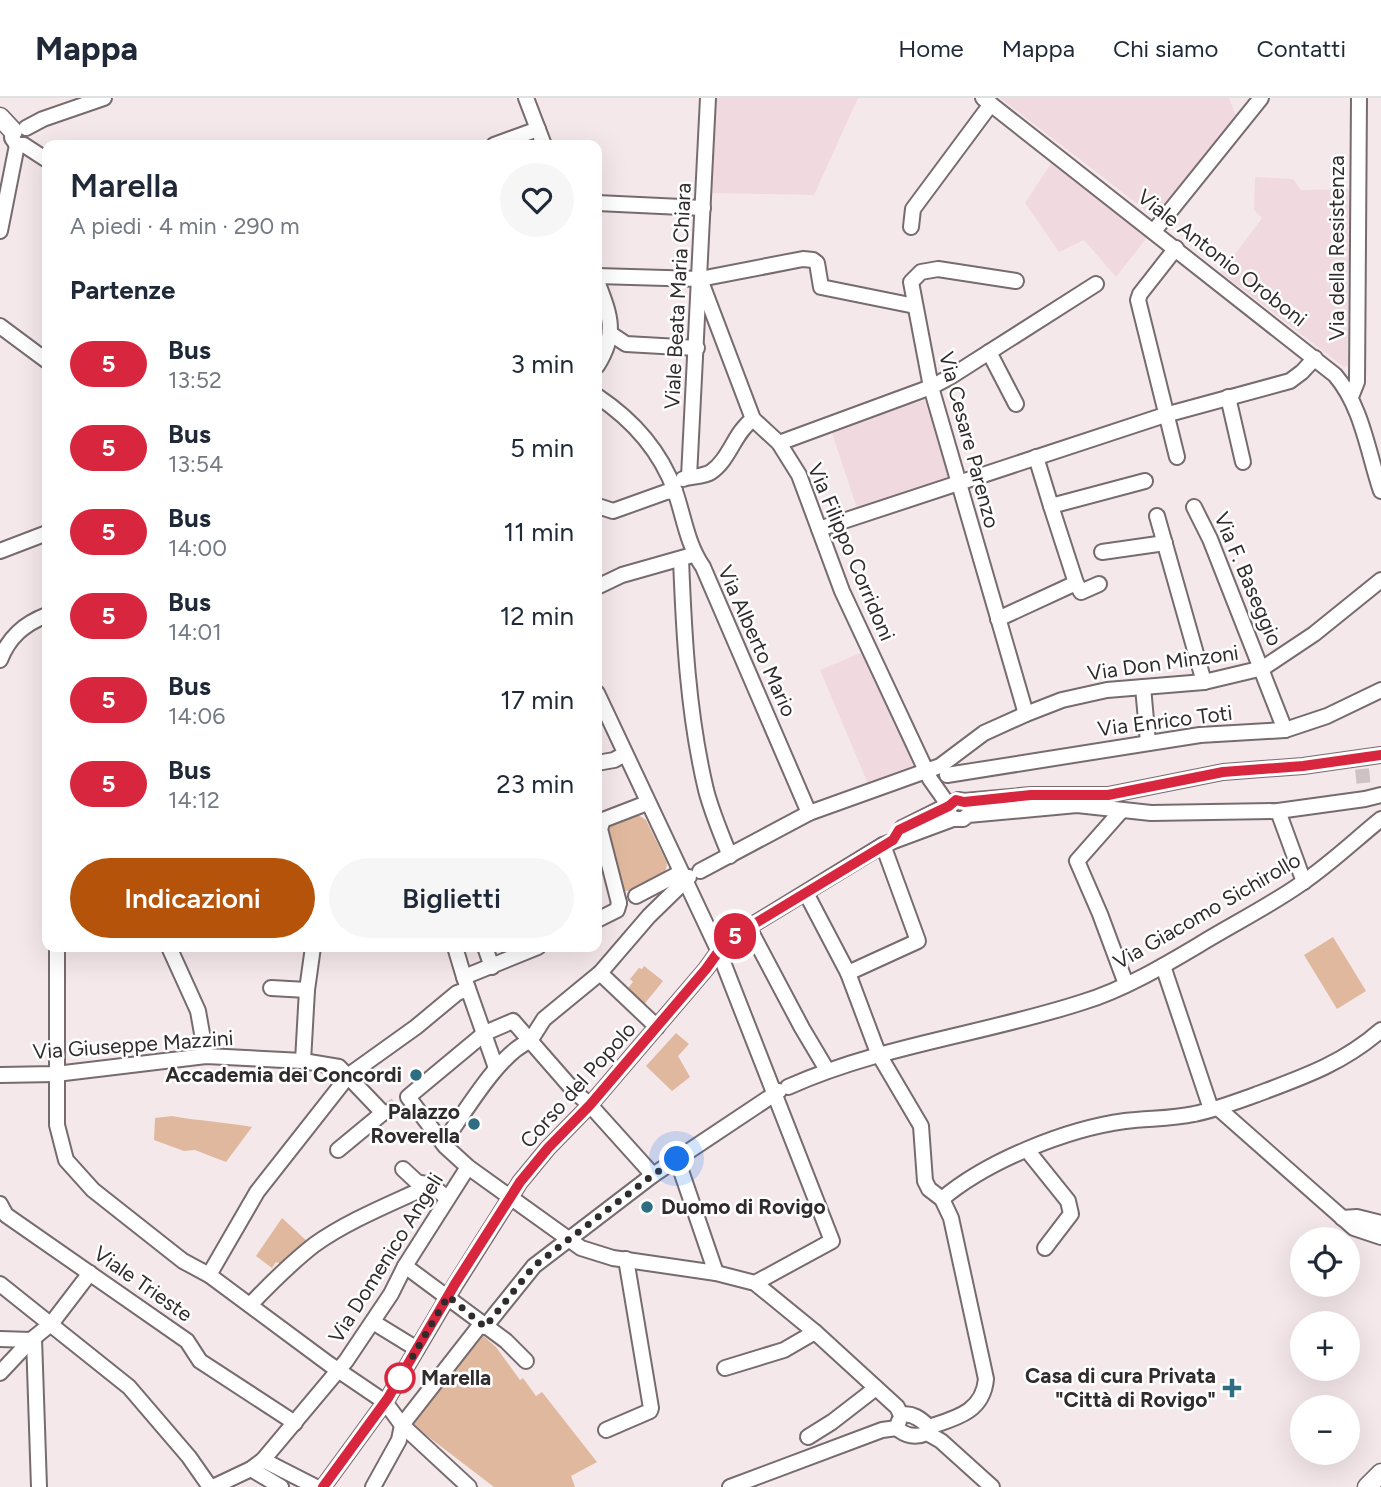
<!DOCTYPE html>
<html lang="it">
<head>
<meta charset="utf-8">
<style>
  body { margin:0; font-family:Figtree,sans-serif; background:#f6f6f7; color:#1f2937; height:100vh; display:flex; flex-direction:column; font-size:26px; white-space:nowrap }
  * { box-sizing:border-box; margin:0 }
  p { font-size:23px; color:#747a83 }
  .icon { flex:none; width:38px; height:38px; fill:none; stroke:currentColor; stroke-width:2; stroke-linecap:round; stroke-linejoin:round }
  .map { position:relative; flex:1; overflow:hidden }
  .drawer { position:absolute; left:42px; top:42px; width:560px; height:812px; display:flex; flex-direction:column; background:#fff; border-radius:14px; box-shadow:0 7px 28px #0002 }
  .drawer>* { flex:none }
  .badge { padding:0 14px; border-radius:23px; font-size:24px; line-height:46px }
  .controls { position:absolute; left:1290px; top:1129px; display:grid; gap:14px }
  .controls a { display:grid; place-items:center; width:70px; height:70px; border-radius:50%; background:#fff; box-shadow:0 7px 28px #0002; font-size:35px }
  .you { position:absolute; width:35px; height:35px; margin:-18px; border:5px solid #fff; border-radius:50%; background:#1a73e8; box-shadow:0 0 0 10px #1a73e833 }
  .map>.badge { position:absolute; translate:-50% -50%; box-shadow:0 0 0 4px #fff }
  h2 { padding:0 28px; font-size:26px; line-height:63px }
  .round { display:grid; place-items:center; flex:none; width:74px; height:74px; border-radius:37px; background:#f6f6f7 }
  .overview { display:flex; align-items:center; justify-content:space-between; height:119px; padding:0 28px }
  h1 { font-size:33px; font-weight:600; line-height:52px }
  .primary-button { display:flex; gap:14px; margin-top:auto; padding:14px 28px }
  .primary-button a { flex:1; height:80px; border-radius:42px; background:#b45309; color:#fff; font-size:28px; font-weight:600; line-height:80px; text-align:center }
  .primary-button a+a { background:#f6f6f7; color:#1f2937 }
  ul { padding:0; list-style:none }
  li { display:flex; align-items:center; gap:21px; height:84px; padding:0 28px }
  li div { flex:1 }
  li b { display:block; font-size:26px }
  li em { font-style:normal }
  li .badge { min-width:77px; font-weight:700; text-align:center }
  header { display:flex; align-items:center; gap:42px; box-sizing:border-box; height:98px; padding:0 35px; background:#fff; border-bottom:2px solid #e0e1e3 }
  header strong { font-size:33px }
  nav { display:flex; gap:38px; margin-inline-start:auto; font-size:24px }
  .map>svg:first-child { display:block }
  .built { fill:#f0dadf }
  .green { fill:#e0b89d }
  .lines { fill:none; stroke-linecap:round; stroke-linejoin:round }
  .minor-tunnel { stroke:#cec2c5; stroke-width:14; stroke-dasharray:14 7; stroke-linecap:butt }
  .minor-casing { stroke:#766b6e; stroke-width:18 }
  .major-casing { stroke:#766b6e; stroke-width:21 }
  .minor { stroke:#fff; stroke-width:14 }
  .major { stroke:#fff; stroke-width:18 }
  .line-casing { stroke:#fff; stroke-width:16 }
  .line { stroke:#d7263d; stroke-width:10 }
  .walk { stroke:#302b2c; stroke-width:7; stroke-dasharray:0 12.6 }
  .poi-dot { fill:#2e6d82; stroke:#fff; stroke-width:2.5 }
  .stop-dot { fill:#fff; stroke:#d7263d; stroke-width:3.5 }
  .labels { text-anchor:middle; stroke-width:5; stroke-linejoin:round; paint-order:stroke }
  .street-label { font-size:21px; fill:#302b2c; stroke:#fff }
  .poi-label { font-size:21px; font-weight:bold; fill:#302b2c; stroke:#fff; text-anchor:end }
  .stop-label { font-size:21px; font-weight:bold; fill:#302b2c; stroke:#fff; text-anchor:start }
</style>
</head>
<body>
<header>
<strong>Mappa</strong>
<nav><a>Home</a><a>Mappa</a><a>Chi siamo</a><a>Contatti</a></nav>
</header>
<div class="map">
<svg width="1381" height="1389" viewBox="0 0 1381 1389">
  <rect width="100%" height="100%" fill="#f5e8eb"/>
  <!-- built -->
  <g class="built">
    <path d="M714,0H858L814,97L709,95Z"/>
    <path d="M1000,0H1229L1236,18L1157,121Z"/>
    <path d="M1058,55L1149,137L1116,179L1084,142L1059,154L1025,105Z"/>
    <path d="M1255,79L1293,81L1301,92L1354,91L1348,180V268L1344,269L1221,175L1262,120L1254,112Z"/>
    <path d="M925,302L950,384L859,416L832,335L873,318Z"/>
    <path d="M865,553L918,667L869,688L820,572Z"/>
  </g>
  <!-- green -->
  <g class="green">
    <path d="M635,715L646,722L667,765C667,783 642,790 627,793L622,792L606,729Z"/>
    <path d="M1333,839L1366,893L1337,911L1304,857Z"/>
    <path d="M644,868L663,883L642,909L625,894L633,884L630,881L639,870L642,871Z"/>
    <path d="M676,935L689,946L678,958L690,979L672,993L646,968Z"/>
    <path d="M172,1018C199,1023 225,1024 252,1029L226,1064L195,1052L184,1053L154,1042L155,1020Z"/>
    <path d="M282,1120L309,1145L283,1167L276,1164L272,1170L256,1158Z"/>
    <path d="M479,1234L496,1249L520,1282L523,1280L536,1298L542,1294L597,1364L571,1378L575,1389H494L409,1324Z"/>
  </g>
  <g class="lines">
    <!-- minor-tunnel -->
    <g class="minor-tunnel">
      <path d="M1362,671L1364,690"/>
      <path d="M384,1014L399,1004"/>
    </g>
    <!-- minor casing -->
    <g class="minor-casing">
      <g id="minor">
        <path d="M526,0L544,47"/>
        <path d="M983,0L1335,277C1362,308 1368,355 1381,393"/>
        <path d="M26,30L43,21L104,0"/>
        <path d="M12,40L17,47H24L47,62"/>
        <path d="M494,47L538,31"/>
        <path d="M597,105L703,110"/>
        <path d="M911,129L913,111L991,6"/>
        <path d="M0,133L17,47"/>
        <path d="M1154,133L1261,0"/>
        <path d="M1176,150L1140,196L1138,202L1177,359"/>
        <path d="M597,178L700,181L803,161L813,162L817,165L821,189L915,208"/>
        <path d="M700,181L753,321L779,345L799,377L842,493L930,681L949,708V715L953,721"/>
        <path d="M597,183C610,217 618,235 597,268"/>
        <path d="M1016,183L938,171L921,174L911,184L931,289L1026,616"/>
        <path d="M0,228L47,263"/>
        <path d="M611,236L626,246L697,250"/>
        <path d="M989,254L1016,306"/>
        <path d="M597,298C633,322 660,352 675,393C684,419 687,446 703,469L809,715"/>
        <path d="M1228,299L1243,364"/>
        <path d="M1351,299L1357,284L1359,0"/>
        <path d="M779,345L931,289L950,279L1096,186"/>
        <path d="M1036,359L1051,408L1145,383"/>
        <path d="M689,379L708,0"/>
        <path d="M683,381C692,378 703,379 711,374C730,361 734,335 753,321"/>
        <path d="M1051,408L1076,485L1081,494L1099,486"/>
        <path d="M1194,409L1210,441L1285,632"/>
        <path d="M597,411L601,409L613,413L666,394L675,393"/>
        <path d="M1157,418L1204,584"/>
        <path d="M819,431L1165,317L1290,283L1302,274L1315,260"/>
        <path d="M0,453L47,435"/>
        <path d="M1102,454L1165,445"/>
        <path d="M681,461C684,539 688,616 706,692C712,715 721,736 730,758"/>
        <path d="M597,489L622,477L689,458"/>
        <path d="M998,521L1076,485"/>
        <path d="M0,562C9,539 24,526 47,517"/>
        <path d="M1143,589L1148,644"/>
        <path d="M597,595L719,854L832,1143L755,1185"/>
        <path d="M597,665L614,662L625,656"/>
        <path d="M947,677L1200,637L1285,632L1327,618L1381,592"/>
        <path d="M1122,712L1077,763L1100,816L1126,886"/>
        <path d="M1278,713L1304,784"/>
        <path d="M902,730L958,702L964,703L1031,697H1108L1223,674L1303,668L1381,657"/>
        <path d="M700,773L809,715L940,668L984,635L1026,616L1062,602L1107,592L1204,584L1263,570L1314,536L1381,482"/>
        <path d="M806,795L848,875L878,955L921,1028L925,1083L929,1091L942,1101L951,1120L986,1281C983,1314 956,1320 929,1329"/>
        <path d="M636,798L680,775"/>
        <path d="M619,805L600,731L603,722L647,705"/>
        <path d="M597,822L617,812L619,805"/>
        <path d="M749,830L802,930L827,972"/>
        <path d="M57,849V1027L66,1062L93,1092L183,1163L209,1177L329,1266L385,1304L402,1327L469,1389"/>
        <path d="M169,849L198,913L206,958"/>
        <path d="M455,849L464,879L496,970"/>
        <path d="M485,849L492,869"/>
        <path d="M1163,868L1211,1011"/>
        <path d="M600,875L657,929"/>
        <path d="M848,875L918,843L883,747"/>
        <path d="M464,879L538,849"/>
        <path d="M271,890L307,892"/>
        <path d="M530,943L544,921L600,875L649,818L689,779"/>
        <path d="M303,963L307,892L313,849"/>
        <path d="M0,977L56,976L206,958L303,963L339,969L383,1015"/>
        <path d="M788,989C882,947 985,936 1083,904C1125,891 1165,867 1202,845C1235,825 1271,807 1302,785C1330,766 1355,742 1381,721"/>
        <path d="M1218,1010L1354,1130L1381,1139"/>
        <path d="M443,1045C464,1016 499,955 530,943"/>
        <path d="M338,1052L384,1014"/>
        <path d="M1027,1052L1068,1103L1071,1116L1045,1150"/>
        <path d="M677,1061L716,1175"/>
        <path d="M403,1071L417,1084L431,1087L447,1100"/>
        <path d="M653,1077L590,1007L575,994L513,923L485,935L408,999L445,1048L468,1069L581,1150L613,1160L716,1175L755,1185L815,1234L897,1309L901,1317"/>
        <path d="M942,1101C987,1063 1066,1031 1125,1023C1148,1020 1171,1021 1194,1016C1215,1012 1235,1004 1255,997C1303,979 1342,966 1381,932"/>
        <path d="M0,1106L6,1117L187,1243L200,1263L295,1325"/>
        <path d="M1342,1120L1357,1119L1381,1125"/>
        <path d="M405,1168L506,1243L526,1263"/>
        <path d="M209,1177L257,1094L349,977L416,929L457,895L468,891"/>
        <path d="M0,1186L129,1289L189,1359L210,1389"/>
        <path d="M250,1207C270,1186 291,1165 314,1147C349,1122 393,1105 431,1087"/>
        <path d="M373,1224L417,1251"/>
        <path d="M485,1229L534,1168L653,1077L779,993"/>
        <path d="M34,1240L39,1389"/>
        <path d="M0,1241L31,1242"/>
        <path d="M725,1270L784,1252L815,1234"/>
        <path d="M0,1275L31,1242L51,1226L90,1175"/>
        <path d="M901,1317C912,1314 921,1321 929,1329L927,1335"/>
        <path d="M899,1323L897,1330C905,1338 916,1340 927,1335"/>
        <path d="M606,1332L650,1313L651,1310L626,1161"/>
        <path d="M927,1335L941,1343L992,1389"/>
        <path d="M808,1339L832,1324L876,1290"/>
        <path d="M263,1362L316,1389"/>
        <path d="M251,1371L281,1389"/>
        <path d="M213,1389L251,1371L263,1362L346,1263L391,1196L405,1168L468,1069"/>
        <path d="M323,1389L388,1300L455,1187L520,1084L548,1050L590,1007L706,871L726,843L883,747L953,721H963L968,717L1077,707L1151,715L1278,713L1365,701L1381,697"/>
        <path d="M373,1389L399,1342L402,1327L481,1226"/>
        <path d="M730,1389L882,1332L897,1330"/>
      </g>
    </g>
    <!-- major casing -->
    <g class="major-casing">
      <g id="major">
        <path d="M0,19L13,33"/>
        <path d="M1367,1389L1381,1375"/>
      </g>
    </g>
    <!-- minor -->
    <use href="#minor" class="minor"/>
    <!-- major -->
    <use href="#major" class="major"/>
  </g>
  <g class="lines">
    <!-- line casing -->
    <g class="line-casing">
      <path id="line" d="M323,1389L388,1300L455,1186L520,1084L548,1050L590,1007L706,871L726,843L893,742L899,732L949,708L956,702L964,704L1031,697H1108L1223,674L1303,668L1381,657"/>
    </g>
    <!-- line -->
    <use href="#line" class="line"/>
    <!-- walk -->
    <path class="walk" d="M400,1280L448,1198L485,1229L534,1168L653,1077L677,1061"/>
  </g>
  <!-- markers -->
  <g class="poi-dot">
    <circle cx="416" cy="977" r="7"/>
    <circle cx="474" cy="1026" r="7"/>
    <circle cx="647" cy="1109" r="7"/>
    <path d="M1228.5 1279.5h7v7h7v7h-7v7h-7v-7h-7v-7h7z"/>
  </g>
  <circle class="stop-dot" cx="400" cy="1280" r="14"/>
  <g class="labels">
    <!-- street labels -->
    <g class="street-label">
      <text transform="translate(1337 150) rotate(-90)" y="7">Via della Resistenza</text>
      <text transform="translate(1222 160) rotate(38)" y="7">Viale Antonio Oroboni</text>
      <text transform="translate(678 198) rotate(-87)" y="7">Viale Beata Maria Chiara</text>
      <text transform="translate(969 342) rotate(75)" y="7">Via Cesare Parenzo</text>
      <text transform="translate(851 454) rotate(67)" y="7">Via Filippo Corridoni</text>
      <text transform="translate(1248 481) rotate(67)" y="7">Via F. Baseggio</text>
      <text transform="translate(757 543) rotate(66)" y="7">Via Alberto Mario</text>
      <text transform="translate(1163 565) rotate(-8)" y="7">Via Don Minzoni</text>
      <text transform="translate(1165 623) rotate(-7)" y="7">Via Enrico Toti</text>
      <text transform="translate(1207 813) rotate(-30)" y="7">Via Giacomo Sichirollo</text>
      <text transform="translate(133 947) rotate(-4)" y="7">Via Giuseppe Mazzini</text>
      <text transform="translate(578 987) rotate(-48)" y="7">Corso del Popolo</text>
      <text transform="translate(386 1160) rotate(-58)" y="7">Via Domenico Angeli</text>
      <text transform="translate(143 1186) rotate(35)" y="7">Viale Trieste</text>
    </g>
    <!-- poi labels -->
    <g class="poi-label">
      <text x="402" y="984">Accademia dei Concordi</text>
      <text x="460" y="1021">Palazzo<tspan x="460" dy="24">Roverella</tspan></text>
      <text x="661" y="1116" text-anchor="start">Duomo di Rovigo</text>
      <text x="1216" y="1285">Casa di cura Privata<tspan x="1216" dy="24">"Città di Rovigo"</tspan></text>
    </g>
    <!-- stop labels -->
    <g class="stop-label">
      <text x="421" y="1287">Marella</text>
    </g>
  </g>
</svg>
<div class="controls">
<a><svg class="icon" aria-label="locate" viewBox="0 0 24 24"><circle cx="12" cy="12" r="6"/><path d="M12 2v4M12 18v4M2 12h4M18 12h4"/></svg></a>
<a>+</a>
<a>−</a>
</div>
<div class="you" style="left:677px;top:1061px"></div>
<b class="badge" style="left:735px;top:838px;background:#d7263d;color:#fff">5</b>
<section class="drawer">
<div class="overview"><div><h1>Marella</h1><p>A piedi · 4 min · 290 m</p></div><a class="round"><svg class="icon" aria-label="heart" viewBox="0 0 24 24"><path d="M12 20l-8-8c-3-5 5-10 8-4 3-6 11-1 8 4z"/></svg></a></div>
<h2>Partenze</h2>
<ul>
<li><span class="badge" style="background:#d7263d;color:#fff">5</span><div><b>Bus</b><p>13:52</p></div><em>3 min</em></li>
<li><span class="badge" style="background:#d7263d;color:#fff">5</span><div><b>Bus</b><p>13:54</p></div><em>5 min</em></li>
<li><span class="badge" style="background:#d7263d;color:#fff">5</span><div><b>Bus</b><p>14:00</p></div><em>11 min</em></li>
<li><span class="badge" style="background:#d7263d;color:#fff">5</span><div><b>Bus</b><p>14:01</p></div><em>12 min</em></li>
<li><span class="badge" style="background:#d7263d;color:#fff">5</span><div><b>Bus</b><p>14:06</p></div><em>17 min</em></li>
<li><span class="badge" style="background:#d7263d;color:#fff">5</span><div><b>Bus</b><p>14:12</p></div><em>23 min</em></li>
</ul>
<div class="primary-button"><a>Indicazioni</a><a>Biglietti</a></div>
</section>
</div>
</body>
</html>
